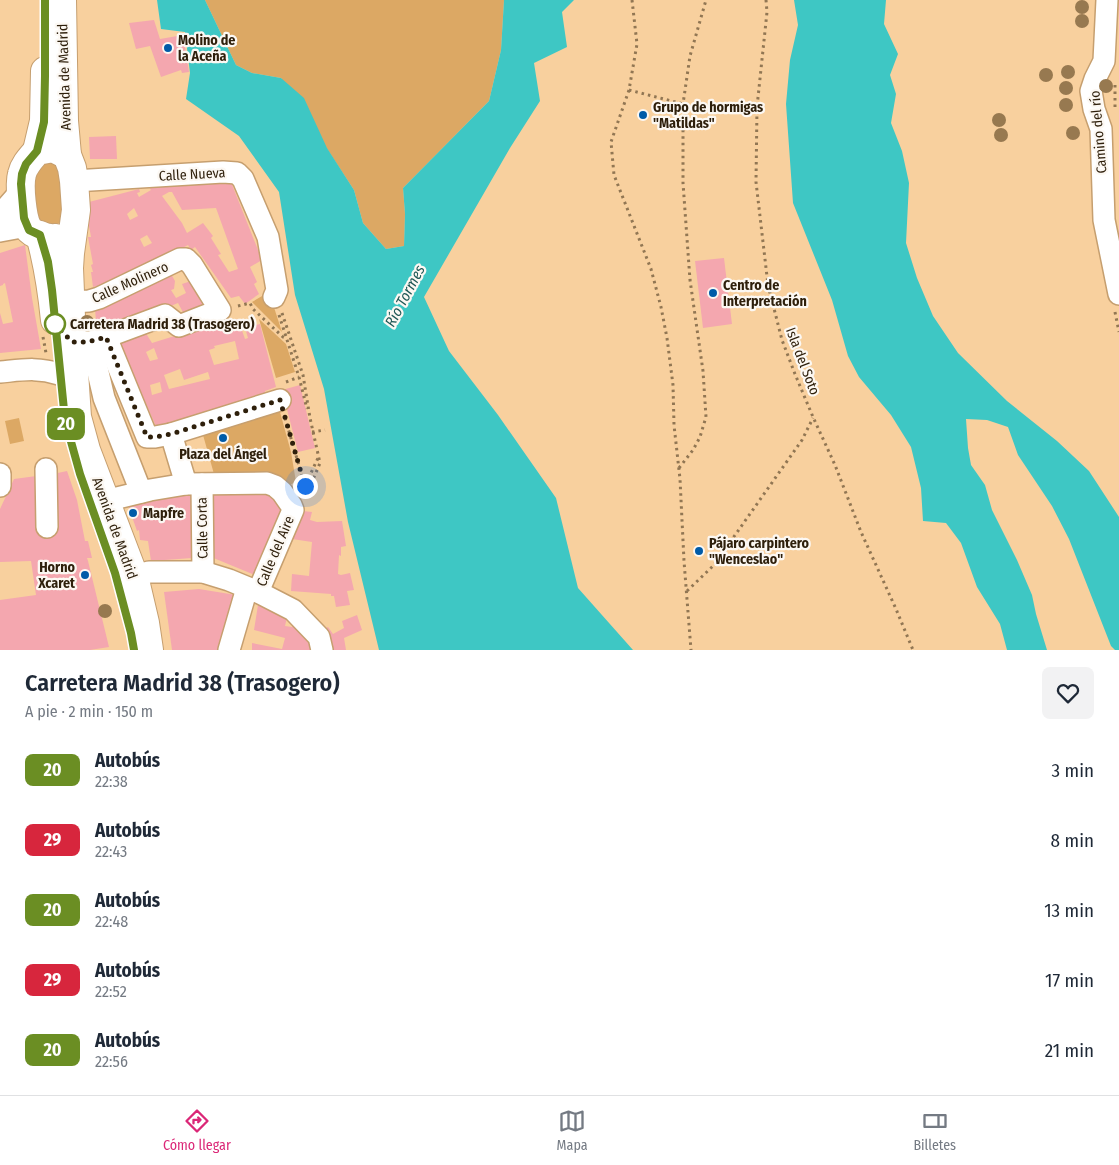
<!DOCTYPE html>
<html lang="es">
<head>
<meta charset="utf-8">
<style>
  body { margin:0; font-family:"Fira Sans Condensed",sans-serif; background:#f2f2f3; color:#1f2937; height:100vh; display:flex; flex-direction:column; font-size:19px; white-space:nowrap }
  * { box-sizing:border-box; margin:0 }
  p { font-size:16px; color:#747a83 }
  .icon { flex:none; width:28px; height:28px; fill:none; stroke:currentColor; stroke-width:2; stroke-linecap:round; stroke-linejoin:round }
  .map { position:relative; height:650px; overflow:hidden }
  .side { display:flex; flex-direction:column; background:#fff; flex:1 }
  .side>* { flex:none }
  .badge { padding:0 10px; border-radius:8px; font-size:18px; line-height:32px }
  .you { position:absolute; width:25px; height:25px; margin:-12px; border:4px solid #fff; border-radius:50%; background:#1a73e8; box-shadow:0 0 0 8px #1a73e833 }
  .map>.badge { position:absolute; translate:-50% -50%; box-shadow:0 0 0 2px #fff }
  .round { display:grid; place-items:center; flex:none; width:52px; height:52px; border-radius:8px; background:#f2f2f3 }
  .overview { display:flex; align-items:center; justify-content:space-between; height:85px; padding:0 25px }
  h1 { font-size:24px; font-weight:600; line-height:38px }
  ul { padding:0; list-style:none }
  li { display:flex; align-items:center; gap:15px; height:70px; padding:0 25px }
  li div { flex:1 }
  li b { display:block; font-size:19px }
  li em { font-style:normal }
  li .badge { min-width:55px; font-weight:700; text-align:center }
  .menu { display:flex; justify-content:space-around; align-items:center; height:70px; border-top:1px solid #e0e1e3; background:#fff; font-size:14px; color:#747a83 }
  .menu a { display:grid; justify-items:center; gap:2px }
  .menu .current { color:#db2777 }
  .map>svg:first-child { display:block }
  .green { fill:#dca864 }
  .water { fill:#3ec7c4 }
  .building { fill:#f4a7af; fill-rule:evenodd }
  .lines { fill:none; stroke-linecap:round; stroke-linejoin:round }
  .minor-casing { stroke:#c69f6f; stroke-width:24 }
  .highway-casing { stroke:#c69f6f; stroke-width:30 }
  .path { stroke:#917653; stroke-width:3; stroke-dasharray:2.5 4; stroke-linecap:butt }
  .minor { stroke:#fff; stroke-width:21 }
  .highway { stroke:#fff; stroke-width:28 }
  .tree { fill:#977950 }
  .line-casing { stroke:#fff; stroke-width:11 }
  .line { stroke:#6b8e23; stroke-width:8 }
  .walk { stroke:#2e1f0b; stroke-width:5; stroke-dasharray:0 9 }
  .poi-dot { fill:#005ba8; stroke:#fcf8f3; stroke-width:2 }
  .stop-dot { fill:#fff; stroke:#6b8e23; stroke-width:2.5 }
  .labels { text-anchor:middle; stroke-width:4.5; stroke-linejoin:round; paint-order:stroke }
  .poi-label { font-size:14px; font-weight:bold; fill:#2e1f0b; stroke:#fcf8f3; text-anchor:start }
  .street-label { font-size:14px; fill:#2e1f0b; stroke:#fcf8f3 }
  .stop-label { font-size:14px; font-weight:bold; fill:#2e1f0b; stroke:#fcf8f3; text-anchor:start }
  .water-label { font-size:15px; font-style:italic; fill:#215957; stroke:#fcf8f3 }
</style>
</head>
<body>
<div class="map">
<svg width="1119" height="650" viewBox="0 0 1119 650">
  <rect width="100%" height="100%" fill="#f8d09e"/>
  <!-- green -->
  <g class="green">
    <path d="M205,0H504L501,50L489,101L403,188L405,214L404,246L386,249L363,223L354,190L281,78L252,73L236,65Z"/>
    <path d="M39,162H56L61,169L64,216L59,223L51,227L43,226L33,210L34,167Z"/>
    <path d="M269,292L282,332L252,302Z"/>
    <path d="M259,319L286,344L295,372L276,378Z"/>
    <path d="M280,412L291,452L296,482L285,487L214,474L203,435Z"/>
    <path d="M19,418L24,441L10,444L5,421Z"/>
  </g>
  <!-- water -->
  <g class="water">
    <path d="M157,0H205L236,65L252,73L281,78L304,98L327,148L354,190L363,223L386,249L404,246L405,214L403,188L489,101L501,50L504,0H574L562,12L567,47L534,63L540,101L510,148L424,297L449,351L498,415L556,498L578,588L633,650H379L348,522L324,389L295,295L279,192L239,136L186,99L190,73L185,32L161,29Z"/>
    <path d="M794,0H886L884,24L898,54L890,75L896,94L891,123L902,151L909,183L906,243L917,278L933,316L958,353L1007,401L1057,441L1089,471L1119,517V650H1115L1111,646L1069,539L1052,506L1018,455L1008,427L987,420L966,419L968,448L971,465L985,485L992,510L1017,560L1032,595L1036,614L1047,650H1007L1000,624L977,587L961,543L946,523L923,521L921,488L911,447L891,415L859,377L848,356L832,300L793,203L786,104L790,60L798,25Z"/>
  </g>
  <!-- building -->
  <g class="building">
    <path d="M154,20L160,39L183,35L189,72L182,73L181,70L161,77L150,46L136,49L129,23Z"/>
    <path d="M116,136L117,159H90L89,137Z"/>
    <path d="M231,182L262,260L250,267L257,282L254,284L259,294L245,304L239,296L231,298L195,247L191,250L188,245L97,294L96,286L93,287L91,272H93L91,265L93,264L88,237H91L89,226V202L139,189L140,192L137,193L139,197L151,190L149,187L167,183ZM169,192H172L182,210L216,208L238,269L229,272L218,255L221,254L211,238L213,236L203,223L187,233L182,223L162,196ZM134,208L138,216L130,220L127,214ZM147,235L152,243L144,247L140,239Z"/>
    <path d="M25,245L32,298L41,349L0,353V313L3,324L13,322L5,283L3,284V285L0,286V253Z"/>
    <path d="M724,258L732,324L703,328L695,261Z"/>
    <path d="M171,274L175,281L174,289L171,290L176,298L186,293L182,284L191,281L209,308L185,316L178,303L97,336L95,308L112,301L113,303L146,285Z"/>
    <path d="M238,319L245,339L248,338L245,328L260,324L276,387L265,391V396L158,431L117,338L142,327L152,343L210,325L211,327ZM235,341L239,359L214,365L209,350L215,348L214,346ZM154,348L158,359L150,361L146,352ZM180,369L184,380L208,372L210,379L169,389L164,375ZM160,382L162,392L152,395L150,385Z"/>
    <path d="M300,385L315,448L298,452L282,390Z"/>
    <path d="M67,471L77,500L85,541H88L92,558H87L88,561L109,647L90,650H0V600L36,595L31,561L0,562V509L14,479L44,475L43,530H57L53,474Z"/>
    <path d="M270,493L281,510L257,576L211,557L210,495Z"/>
    <path d="M194,495L192,558L151,561L148,541L140,540L139,530L137,531L129,508V502L169,496Z"/>
    <path d="M303,511L312,512L310,520L317,522L342,521L346,546L341,547V556L339,555L338,574L341,575L350,573L354,590L347,591L350,605L336,607L334,596H331V594L291,591L292,574L309,576L312,542L292,539Z"/>
    <path d="M199,589L236,595L225,650H172L164,592Z"/>
    <path d="M258,605L288,613L285,626L292,627L294,616L319,650H252V643L282,649L285,638L254,630Z"/>
    <path d="M357,615L362,630L344,638L346,650H328L319,632L328,627L333,634L344,628L342,621Z"/>
  </g>
  <g class="lines">
    <!-- minor casing -->
    <g class="minor-casing">
      <g id="minor">
        <path d="M1107,0L1104,61L1095,79L1091,91L1094,109L1101,129L1104,220L1119,294"/>
        <path d="M74,181L223,172L237,173L243,179L268,237L277,290L274,297"/>
        <path d="M0,215L21,191"/>
        <path d="M0,231L27,226"/>
        <path d="M71,302L89,301L99,298L180,259H186L192,265L220,310L179,326L165,315L106,337L91,342H72"/>
        <path d="M106,337L147,437H155L171,434"/>
        <path d="M91,342L104,398L141,492"/>
        <path d="M0,372C22,370 38,367 59,374"/>
        <path d="M46,469L47,527"/>
        <path d="M0,474V486"/>
        <path d="M202,484L203,572"/>
        <path d="M105,501L150,490L186,484"/>
        <path d="M134,576L149,572H203L229,580L258,592L293,610L319,637L322,650"/>
        <path d="M258,592L293,510L291,505L282,492L275,486L267,483L186,484L171,434L280,400"/>
        <path d="M229,650L247,588"/>
      </g>
    </g>
    <!-- highway casing -->
    <g class="highway-casing">
      <g id="highway">
        <path d="M62,0L64,121L67,155L72,168L74,181L76,210L70,253L69,268L72,342L77,417L86,450L134,576L145,623L149,650"/>
        <path d="M37,151L44,121L45,71"/>
        <path d="M40,235C48,264 52,290 55,320"/>
        <path d="M56,238C48,239 33,235 28,228C22,218 19,185 22,174C24,165 31,158 37,151L53,148L67,155"/>
      </g>
    </g>
    <!-- path -->
    <g class="path">
      <path d="M632,0L637,44L629,90L611,142L614,175L651,269L661,307L667,338L673,385L674,425L680,479L684,561L691,650"/>
      <path d="M766,0L767,12L757,107L756,182L768,285L782,340L795,374L813,417L835,465L861,532L896,609L913,650"/>
      <path d="M629,90L683,104"/>
      <path d="M1115,107V84"/>
      <path d="M238,306L250,303L253,309L283,337L286,338"/>
      <path d="M1115,312L1119,332"/>
      <path d="M282,313L303,375L310,418L320,463L306,496"/>
      <path d="M279,315L299,377L307,409"/>
      <path d="M43,337L46,353"/>
      <path d="M286,382L299,377"/>
      <path d="M285,418L305,486"/>
      <path d="M312,432L325,430"/>
      <path d="M679,468L693,450L700,437L706,417L703,371L690,280L683,183V104L690,56L706,0"/>
      <path d="M303,490L318,458L317,457"/>
      <path d="M687,591L714,565L802,440L813,418"/>
    </g>
    <!-- minor -->
    <use href="#minor" class="minor"/>
    <!-- highway -->
    <use href="#highway" class="highway"/>
  </g>
  <!-- trees -->
  <g class="tree">
    <circle cx="1082" cy="7" r="7"/>
    <circle cx="1082" cy="21" r="7"/>
    <circle cx="1068" cy="72" r="7"/>
    <circle cx="1046" cy="75" r="7"/>
    <circle cx="1106" cy="86" r="7"/>
    <circle cx="1066" cy="88" r="7"/>
    <circle cx="1066" cy="105" r="7"/>
    <circle cx="999" cy="120" r="7"/>
    <circle cx="1073" cy="133" r="7"/>
    <circle cx="1001" cy="135" r="7"/>
    <circle cx="87" cy="322" r="7"/>
    <circle cx="105" cy="611" r="7"/>
  </g>
  <g class="lines">
    <!-- line casing -->
    <g class="line-casing">
      <path id="line" d="M45,0V76L44,122L37,151L26,164L22,174L21,184L24,218L29,230L40,235L48,262L52,290L65,420L80,474L115,573L131,633L134,650"/>
    </g>
    <!-- line -->
    <use href="#line" class="line"/>
    <!-- walk -->
    <path class="walk" d="M55,324L72,342H88L106,337L147,437H155L171,434L280,400L305,486"/>
  </g>
  <!-- markers -->
  <g class="poi-dot">
    <circle cx="168" cy="48" r="5"/>
    <circle cx="643" cy="115" r="5"/>
    <circle cx="713" cy="293" r="5"/>
    <circle cx="223" cy="438" r="5"/>
    <circle cx="133" cy="513" r="5"/>
    <circle cx="699" cy="551" r="5"/>
    <circle cx="85" cy="575" r="5"/>
  </g>
  <circle class="stop-dot" cx="55" cy="324" r="10"/>
  <g class="labels">
    <!-- poi labels -->
    <g class="poi-label">
      <text x="178" y="45">Molino de<tspan x="178" dy="16">la Aceña</tspan></text>
      <text x="653" y="112">Grupo de hormigas<tspan x="653" dy="16">"Matildas"</tspan></text>
      <text x="723" y="290">Centro de<tspan x="723" dy="16">Interpretación</tspan></text>
      <text x="223" y="459" text-anchor="middle">Plaza del Ángel</text>
      <text x="143" y="518">Mapfre</text>
      <text x="709" y="548">Pájaro carpintero<tspan x="709" dy="16">"Wenceslao"</tspan></text>
      <text x="75" y="572" text-anchor="end">Horno<tspan x="75" dy="16">Xcaret</tspan></text>
    </g>
    <!-- street labels -->
    <g class="street-label">
      <text transform="translate(64 77) rotate(-92)" y="5">Avenida de Madrid</text>
      <text transform="translate(1098 132) rotate(-95)" y="5">Camino del río</text>
      <text transform="translate(192 174) rotate(-3)" y="5">Calle Nueva</text>
      <text transform="translate(130 282) rotate(-24)" y="5">Calle Molinero</text>
      <text transform="translate(803 361) rotate(69)" y="5">Isla del Soto</text>
      <text transform="translate(115 528) rotate(70)" y="5">Avenida de Madrid</text>
      <text transform="translate(202 528) rotate(-91)" y="5">Calle Corta</text>
      <text transform="translate(275 551) rotate(-67)" y="5">Calle del Aire</text>
    </g>
    <!-- stop labels -->
    <g class="stop-label">
      <text x="70" y="329">Carretera Madrid 38 (Trasogero)</text>
    </g>
    <!-- water labels -->
    <g class="water-label">
      <text transform="translate(405 296) rotate(-62)" y="5">Río Tormes</text>
    </g>
  </g>
</svg>
<div class="you" style="left:305px;top:486px"></div>
<b class="badge" style="left:66px;top:424px;background:#6b8e23;color:#fff">20</b>
</div>
<section class="side">
<div class="overview"><div><h1>Carretera Madrid 38 (Trasogero)</h1><p>A pie · 2 min · 150 m</p></div><a class="round"><svg class="icon" aria-label="heart" viewBox="0 0 24 24"><path d="M12 20l-8-8c-3-5 5-10 8-4 3-6 11-1 8 4z"/></svg></a></div>
<ul>
<li><span class="badge" style="background:#6b8e23;color:#fff">20</span><div><b>Autobús</b><p>22:38</p></div><em>3 min</em></li>
<li><span class="badge" style="background:#d7263d;color:#fff">29</span><div><b>Autobús</b><p>22:43</p></div><em>8 min</em></li>
<li><span class="badge" style="background:#6b8e23;color:#fff">20</span><div><b>Autobús</b><p>22:48</p></div><em>13 min</em></li>
<li><span class="badge" style="background:#d7263d;color:#fff">29</span><div><b>Autobús</b><p>22:52</p></div><em>17 min</em></li>
<li><span class="badge" style="background:#6b8e23;color:#fff">20</span><div><b>Autobús</b><p>22:56</p></div><em>21 min</em></li>
</ul>
</section>
<nav class="menu">
<a class="current"><svg class="icon" aria-label="directions" viewBox="0 0 24 24"><path d="M12 3l9 9-9 9-9-9zM9 14v-3h6M13 9l2 2-2 2"/></svg>Cómo llegar</a>
<a><svg class="icon" aria-label="map" viewBox="0 0 24 24"><path d="M3 6l6-2 6 2 6-2v14l-6 2-6-2-6 2zM9 4v14M15 6v14"/></svg>Mapa</a>
<a><svg class="icon" aria-label="tickets" viewBox="0 0 24 24"><path d="M3 7h18v10H3zM15 7v10"/></svg>Billetes</a>
</nav>
</body>
</html>
